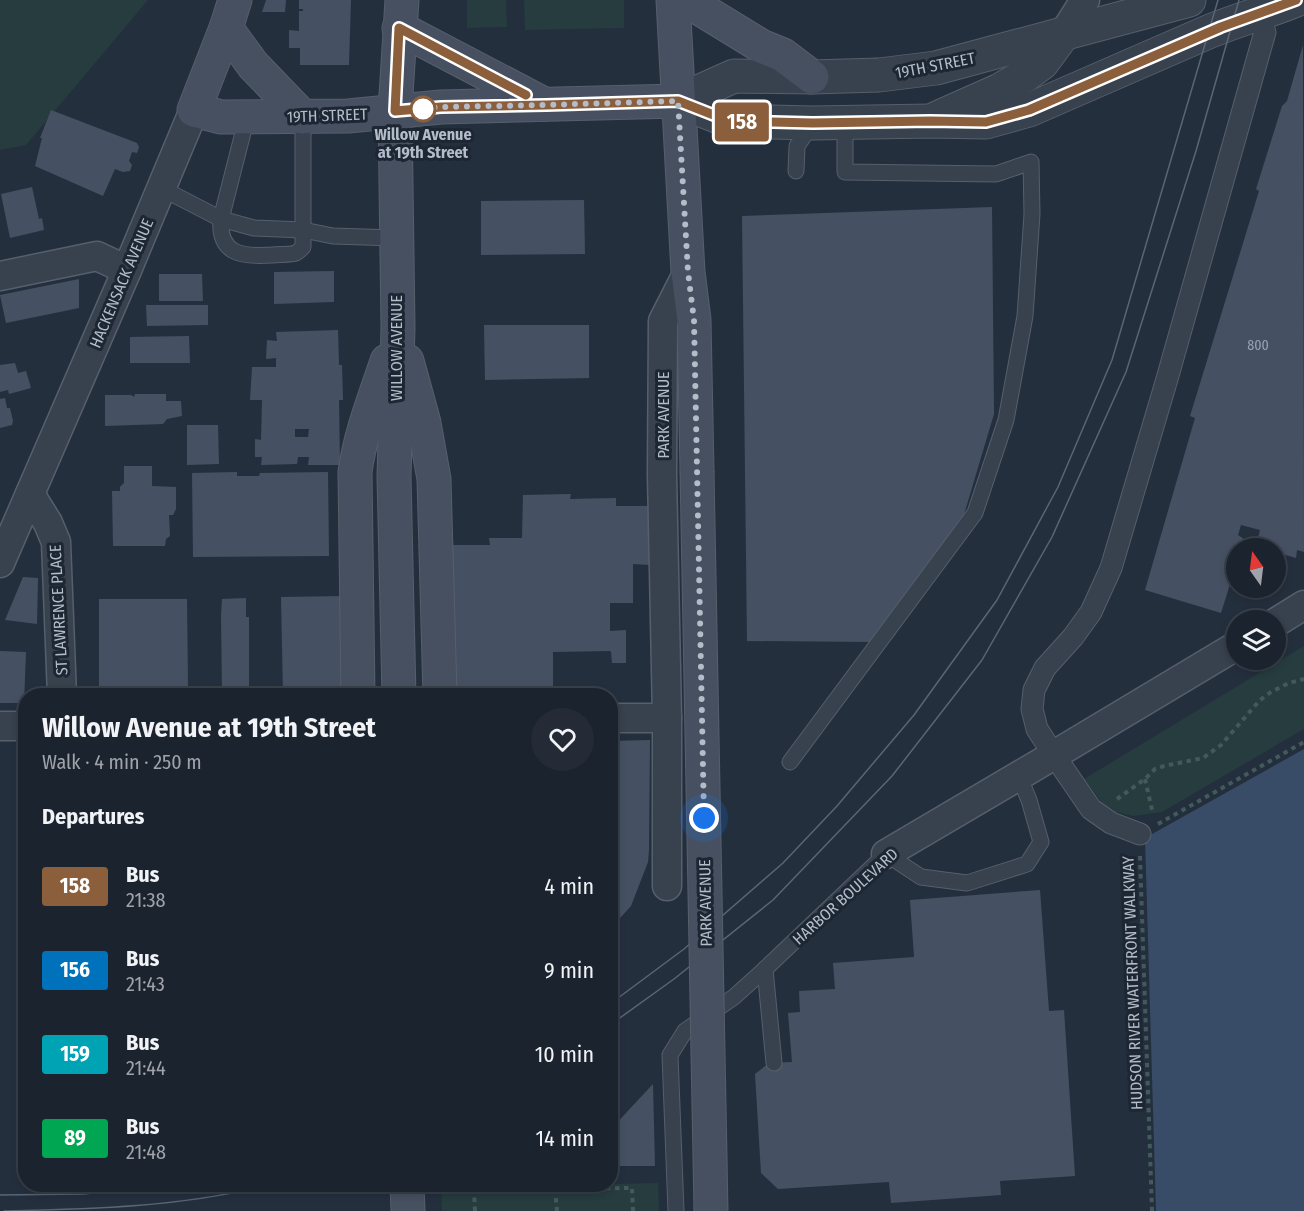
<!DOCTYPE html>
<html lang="en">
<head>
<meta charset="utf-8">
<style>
  body { margin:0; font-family:"Fira Sans Condensed",sans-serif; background:#242b36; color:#f1f3f6; height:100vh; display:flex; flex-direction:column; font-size:22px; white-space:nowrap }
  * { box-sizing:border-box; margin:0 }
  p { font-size:20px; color:#a0a4aa }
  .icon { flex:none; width:33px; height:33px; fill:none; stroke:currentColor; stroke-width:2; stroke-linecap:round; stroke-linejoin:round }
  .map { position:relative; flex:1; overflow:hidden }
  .sheet { position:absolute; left:18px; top:688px; width:600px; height:504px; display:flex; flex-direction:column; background:#1b232e; border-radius:24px; box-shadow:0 3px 9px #0003,0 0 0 2px #39404a }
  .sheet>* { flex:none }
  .badge { padding:0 12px; border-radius:4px; font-size:21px; line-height:39px }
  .needle { width:39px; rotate:346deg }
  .fabs { position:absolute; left:1226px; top:538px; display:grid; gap:12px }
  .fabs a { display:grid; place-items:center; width:60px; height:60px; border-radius:50%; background:#1b232e; box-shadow:0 3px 9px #0003,0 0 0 2px #39404a; font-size:30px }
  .you { position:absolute; width:30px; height:30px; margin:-15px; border:4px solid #fff; border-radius:50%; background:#1a73e8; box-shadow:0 0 0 9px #1a73e833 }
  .map>.badge { position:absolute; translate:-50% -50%; box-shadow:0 0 0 3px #fff }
  h2 { padding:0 24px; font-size:22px; line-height:54px }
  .round { display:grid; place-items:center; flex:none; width:63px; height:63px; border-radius:32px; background:#242b36 }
  .summary { display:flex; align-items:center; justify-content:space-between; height:102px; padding:0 24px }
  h1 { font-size:28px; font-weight:700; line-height:45px }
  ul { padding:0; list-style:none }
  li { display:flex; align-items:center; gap:18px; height:84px; padding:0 24px }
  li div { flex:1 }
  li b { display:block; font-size:22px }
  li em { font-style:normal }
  li .badge { min-width:66px; font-weight:700; text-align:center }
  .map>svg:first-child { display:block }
  .green { fill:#263c3f }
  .water { fill:#394c67 }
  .building { fill:#455162; fill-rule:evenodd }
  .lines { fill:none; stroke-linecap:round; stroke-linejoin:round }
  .service-casing { stroke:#565f6c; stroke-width:17 }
  .pedestrian-casing { stroke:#565f6c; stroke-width:23 }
  .minor-casing { stroke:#565f6c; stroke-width:31 }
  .tertiary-casing { stroke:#565f6c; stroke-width:35 }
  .secondary-casing { stroke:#565f6c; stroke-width:35 }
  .path { stroke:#44595c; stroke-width:4; stroke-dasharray:4.5 4.5; stroke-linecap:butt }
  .service { stroke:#38414e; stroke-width:15 }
  .pedestrian { stroke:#38414e; stroke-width:21 }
  .minor { stroke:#38414e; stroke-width:28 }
  .tertiary { stroke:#38414e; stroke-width:33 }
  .secondary { stroke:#465061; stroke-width:33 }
  .tram { stroke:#5a6575; stroke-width:1.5 }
  .secondary-bridge-casing { stroke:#565f6c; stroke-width:35; stroke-linecap:butt }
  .secondary-bridge { stroke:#465061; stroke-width:33 }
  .line-casing { stroke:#fff; stroke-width:14 }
  .line { stroke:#8b5e3c; stroke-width:9 }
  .walk { stroke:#b4bcc9; stroke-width:6; stroke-dasharray:0 10.8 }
  .stop-dot { fill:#fff; stroke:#8b5e3c; stroke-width:3 }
  .labels { text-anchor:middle; stroke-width:6; stroke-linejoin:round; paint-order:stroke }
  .number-label { font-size:14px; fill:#98a1af }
  .street-label { font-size:16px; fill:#b4bcc9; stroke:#1d2633 }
  .stop-label { font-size:16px; font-weight:bold; fill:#b4bcc9; stroke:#1d2633 }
</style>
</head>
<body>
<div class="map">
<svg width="1304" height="1211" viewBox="0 0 1304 1211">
  <rect width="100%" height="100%" fill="#242f3e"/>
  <!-- green -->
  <g class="green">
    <path d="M0,0H148L26,145L0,150Z"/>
    <path d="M467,0H506L507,27L467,28Z"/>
    <path d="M524,0H624V28L525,30Z"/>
    <path d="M1304,646V729L1162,812L1133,816L1116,812L1103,804L1084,779Z"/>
    <path d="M658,1183L659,1211H442L441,1186L610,1185L611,1184Z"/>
  </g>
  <!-- water -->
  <path class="water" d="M1304,749V1211H1156L1145,838Z"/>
  <!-- building -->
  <g class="building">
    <path d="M266,0H286L285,12H262Z"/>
    <path d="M299,0H351L349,65H300V48H289V30L299,31V11H303V9H299Z"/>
    <path d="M1303,45L1304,552L1297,550L1296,558L1275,552V549H1266L1256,546L1260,530L1241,525L1238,535L1244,539L1241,549H1236V565L1221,613L1145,590L1195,418L1190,416L1259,191L1256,189L1282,106L1287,101Z"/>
    <path d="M51,110L137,143L139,147L137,153L132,152L129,161L132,165L130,171L123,172L115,169L103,196L35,166L42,138H40Z"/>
    <path d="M32,187L39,219L42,218L44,230L10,238L1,194Z"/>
    <path d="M584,200L585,254L481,255V201Z"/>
    <path d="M992,207L994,414L960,528L872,642L747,641L742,216Z"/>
    <path d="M334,271V302L274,304V272Z"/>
    <path d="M159,274H202L203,301H159Z"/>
    <path d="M79,279V308L6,323L0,295Z"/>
    <path d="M146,305H208V325L147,326Z"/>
    <path d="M484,325H589V378L485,380Z"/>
    <path d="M338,330L339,365H342L343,400H339L340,465H308L309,457H298L297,464L261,465L262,457H255V439L261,440L262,400H250L252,367H276V358L266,359L267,340L277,341L276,332ZM295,429H309L308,437H295Z"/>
    <path d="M189,336L190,363H130V337Z"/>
    <path d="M15,363L18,373L26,371L31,388L9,394L8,390L0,392V365Z"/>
    <path d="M135,394H166V401H181L182,416L167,419L163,424L105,426V395H131L134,397Z"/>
    <path d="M5,398L7,408H10L13,421L12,425L0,428V399Z"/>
    <path d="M187,425H218L219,464L187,465Z"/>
    <path d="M124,466H152V486L176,487V509L173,515H169L170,536L166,539L165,546H113L112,491H120V487L124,483Z"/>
    <path d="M237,472V476H259L260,473L328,472L329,556L193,557L192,473Z"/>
    <path d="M571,494L570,499L616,498V506H648L650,565L633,564V603H610V631L626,630V663H612L611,652L610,651L553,652V688L454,691L450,545H490L489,538H522L523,495Z"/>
    <path d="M23,577L38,578L37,624L5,620Z"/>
    <path d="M344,596L343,694L283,695L281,597Z"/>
    <path d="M246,598V617H249V693L222,694L221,616L222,599Z"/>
    <path d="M99,599H187L188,688H99Z"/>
    <path d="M0,651L26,652L24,703H0Z"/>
    <path d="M650,740L649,850L648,862L631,906L610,929V741Z"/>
    <path d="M1040,890L1049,1011L1064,1010L1075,1176L1000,1181L1001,1195L891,1203L889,1182L778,1189L761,1173L755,1074L769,1063L792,1062L788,1013L800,1012L799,991L835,989L833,963L914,957L910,900Z"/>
    <path d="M653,1084L655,1166H611L612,1128Z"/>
  </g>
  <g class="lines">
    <!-- service casing -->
    <g class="service-casing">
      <g id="service">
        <path d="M247,117L221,219C218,255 243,257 272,255C279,254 290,255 296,253C299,251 301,249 303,247V117"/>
        <path d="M796,171L797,146L813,123"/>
        <path d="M161,188L221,219L254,228L303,230L333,236L396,238"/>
        <path d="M790,762L975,513L1006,420L1025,316L1032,214L1031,162L996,174L845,172V123"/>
        <path d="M765,969L774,1063"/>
        <path d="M676,1211L670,1055L685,1031L734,997L765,969L886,854L921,877L967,883L1027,864L1041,842L1029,800L1019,776"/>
      </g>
    </g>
    <!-- pedestrian casing -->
    <g class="pedestrian-casing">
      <path id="pedestrian" d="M1140,834L1111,823L1091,809L1054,755L1037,729L1032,709L1034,690L1045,668L1073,637L1091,612L1111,568L1167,379L1265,32"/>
    </g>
    <!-- minor casing -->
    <g class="minor-casing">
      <g id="minor">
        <path d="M1064,33L1085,0"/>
        <path d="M0,276L97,256L127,270"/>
        <path d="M30,494L48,523L56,542L62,696"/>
        <path d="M0,563L127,270L194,110"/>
        <path d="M1275,623L1304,605"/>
        <path d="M610,718H667"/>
        <path d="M0,726H26"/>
        <path d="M886,854L1054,755L1236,646"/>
        <path d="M667,886V718L662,474L663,321L688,272"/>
      </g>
    </g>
    <!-- tertiary casing -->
    <g class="tertiary-casing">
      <g id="tertiary">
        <path d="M678,101L729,121L813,123L930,121L986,122L1029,110L1208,32C1237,20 1267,12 1296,0"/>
        <path d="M678,101L734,76L812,77L879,75L936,68L1189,0"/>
        <path d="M937,118L1000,90L1027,74L1042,63L1064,33"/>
      </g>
    </g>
    <!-- secondary casing -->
    <g class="secondary-casing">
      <g id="secondary">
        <path d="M235,0L226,28L194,110L221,117L348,116L441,107L678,101"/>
        <path d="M673,0L688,272L694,320L697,471"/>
        <path d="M686,0L761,46L783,55L812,77"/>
        <path d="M226,28L253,65L303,117"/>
        <path d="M399,28L544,104"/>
        <path d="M407,361L424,423L434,479L440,696"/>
        <path d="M358,696L355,472C360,434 375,397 387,361"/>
        <path d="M399,696L394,477L398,328L395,111L402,0"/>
        <path d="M407,1185L408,1211"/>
      </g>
    </g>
    <!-- path -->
    <g class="path">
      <path d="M1145,779L1153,814"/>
      <path d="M1117,799L1145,779L1155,769L1164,766L1203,758L1221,745L1260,700L1271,692L1289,683L1304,679"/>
      <path d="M1158,824L1304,742"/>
      <path d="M1140,856L1152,1211"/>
      <path d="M555,1189L557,1211"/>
      <path d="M475,1211L474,1190L632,1188L633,1211"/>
    </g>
    <!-- service -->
    <use href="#service" class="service"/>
    <!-- pedestrian -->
    <use href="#pedestrian" class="pedestrian"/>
    <!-- minor -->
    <use href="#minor" class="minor"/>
    <!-- tertiary -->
    <use href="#tertiary" class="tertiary"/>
    <!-- secondary -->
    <use href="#secondary" class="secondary"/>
    <!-- tram -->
    <g class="tram">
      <path d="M610,1004L684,949L783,863L837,806L914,715L997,600L1058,487L1112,360L1218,0"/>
      <path d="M610,1025L674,979L773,900L892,776L982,660L1052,537L1126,372L1196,151L1239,0"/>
      <path d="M0,1195L83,1194L178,1185"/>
      <path d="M4,1211C93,1209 181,1207 268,1185"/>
    </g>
    <!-- secondary-bridge casing -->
    <g class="secondary-bridge-casing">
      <path id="secondary-bridge" d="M697,471L711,1211"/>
    </g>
    <!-- secondary-bridge -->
    <use href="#secondary-bridge" class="secondary-bridge"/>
  </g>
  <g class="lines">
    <!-- line casing -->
    <g class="line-casing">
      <path id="line" d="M526,95L399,28L395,111L441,107L546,105L678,101L729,121L813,123L930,121L986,122L1029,110L1221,27L1296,0"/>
    </g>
    <!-- line -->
    <use href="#line" class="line"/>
    <!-- walk -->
    <path class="walk" d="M423,109H418L441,107L546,105L678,101L688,272L694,320L704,818"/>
  </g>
  <!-- markers -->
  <circle class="stop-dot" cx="423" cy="109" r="12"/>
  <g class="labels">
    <!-- number labels -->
    <g class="number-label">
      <text x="1258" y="350">800</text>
    </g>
    <!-- street labels -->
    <g class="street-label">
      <text transform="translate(935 65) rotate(-11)" y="6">19TH STREET</text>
      <text transform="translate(327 115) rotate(-2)" y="6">19TH STREET</text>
      <text transform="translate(121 283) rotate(-67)" y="6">HACKENSACK AVENUE</text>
      <text transform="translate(396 348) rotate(-90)" y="6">WILLOW AVENUE</text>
      <text transform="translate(663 415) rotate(-90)" y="6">PARK AVENUE</text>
      <text transform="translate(58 610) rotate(-93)" y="6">ST LAWRENCE PLACE</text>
      <text transform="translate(845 896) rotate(-42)" y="6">HARBOR BOULEVARD</text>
      <text transform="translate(705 903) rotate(-91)" y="6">PARK AVENUE</text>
      <text transform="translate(1132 983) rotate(-92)" y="6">HUDSON RIVER WATERFRONT WALKWAY</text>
    </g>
    <!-- stop labels -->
    <g class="stop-label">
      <text x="423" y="140">Willow Avenue<tspan x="423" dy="18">at 19th Street</tspan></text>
    </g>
  </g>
</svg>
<div class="fabs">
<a><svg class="needle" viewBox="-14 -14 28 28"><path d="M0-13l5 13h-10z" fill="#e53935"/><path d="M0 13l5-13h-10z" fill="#a0a4aa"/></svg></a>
<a><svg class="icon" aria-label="layers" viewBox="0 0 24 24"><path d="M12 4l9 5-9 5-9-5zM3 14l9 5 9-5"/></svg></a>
</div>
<div class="you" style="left:704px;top:818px"></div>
<b class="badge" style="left:742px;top:122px;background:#8b5e3c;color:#fff">158</b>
<section class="sheet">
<div class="summary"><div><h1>Willow Avenue at 19th Street</h1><p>Walk · 4 min · 250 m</p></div><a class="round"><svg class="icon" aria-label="heart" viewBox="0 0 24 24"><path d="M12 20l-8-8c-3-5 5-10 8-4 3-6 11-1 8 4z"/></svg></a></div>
<h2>Departures</h2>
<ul>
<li><span class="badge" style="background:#8b5e3c;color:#fff">158</span><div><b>Bus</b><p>21:38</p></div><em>4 min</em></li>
<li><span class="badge" style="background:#0072bc;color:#fff">156</span><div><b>Bus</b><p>21:43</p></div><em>9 min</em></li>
<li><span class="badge" style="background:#00a3b4;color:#fff">159</span><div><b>Bus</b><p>21:44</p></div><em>10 min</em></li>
<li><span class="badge" style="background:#00a651;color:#fff">89</span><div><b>Bus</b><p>21:48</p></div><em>14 min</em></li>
</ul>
</section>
</div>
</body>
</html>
